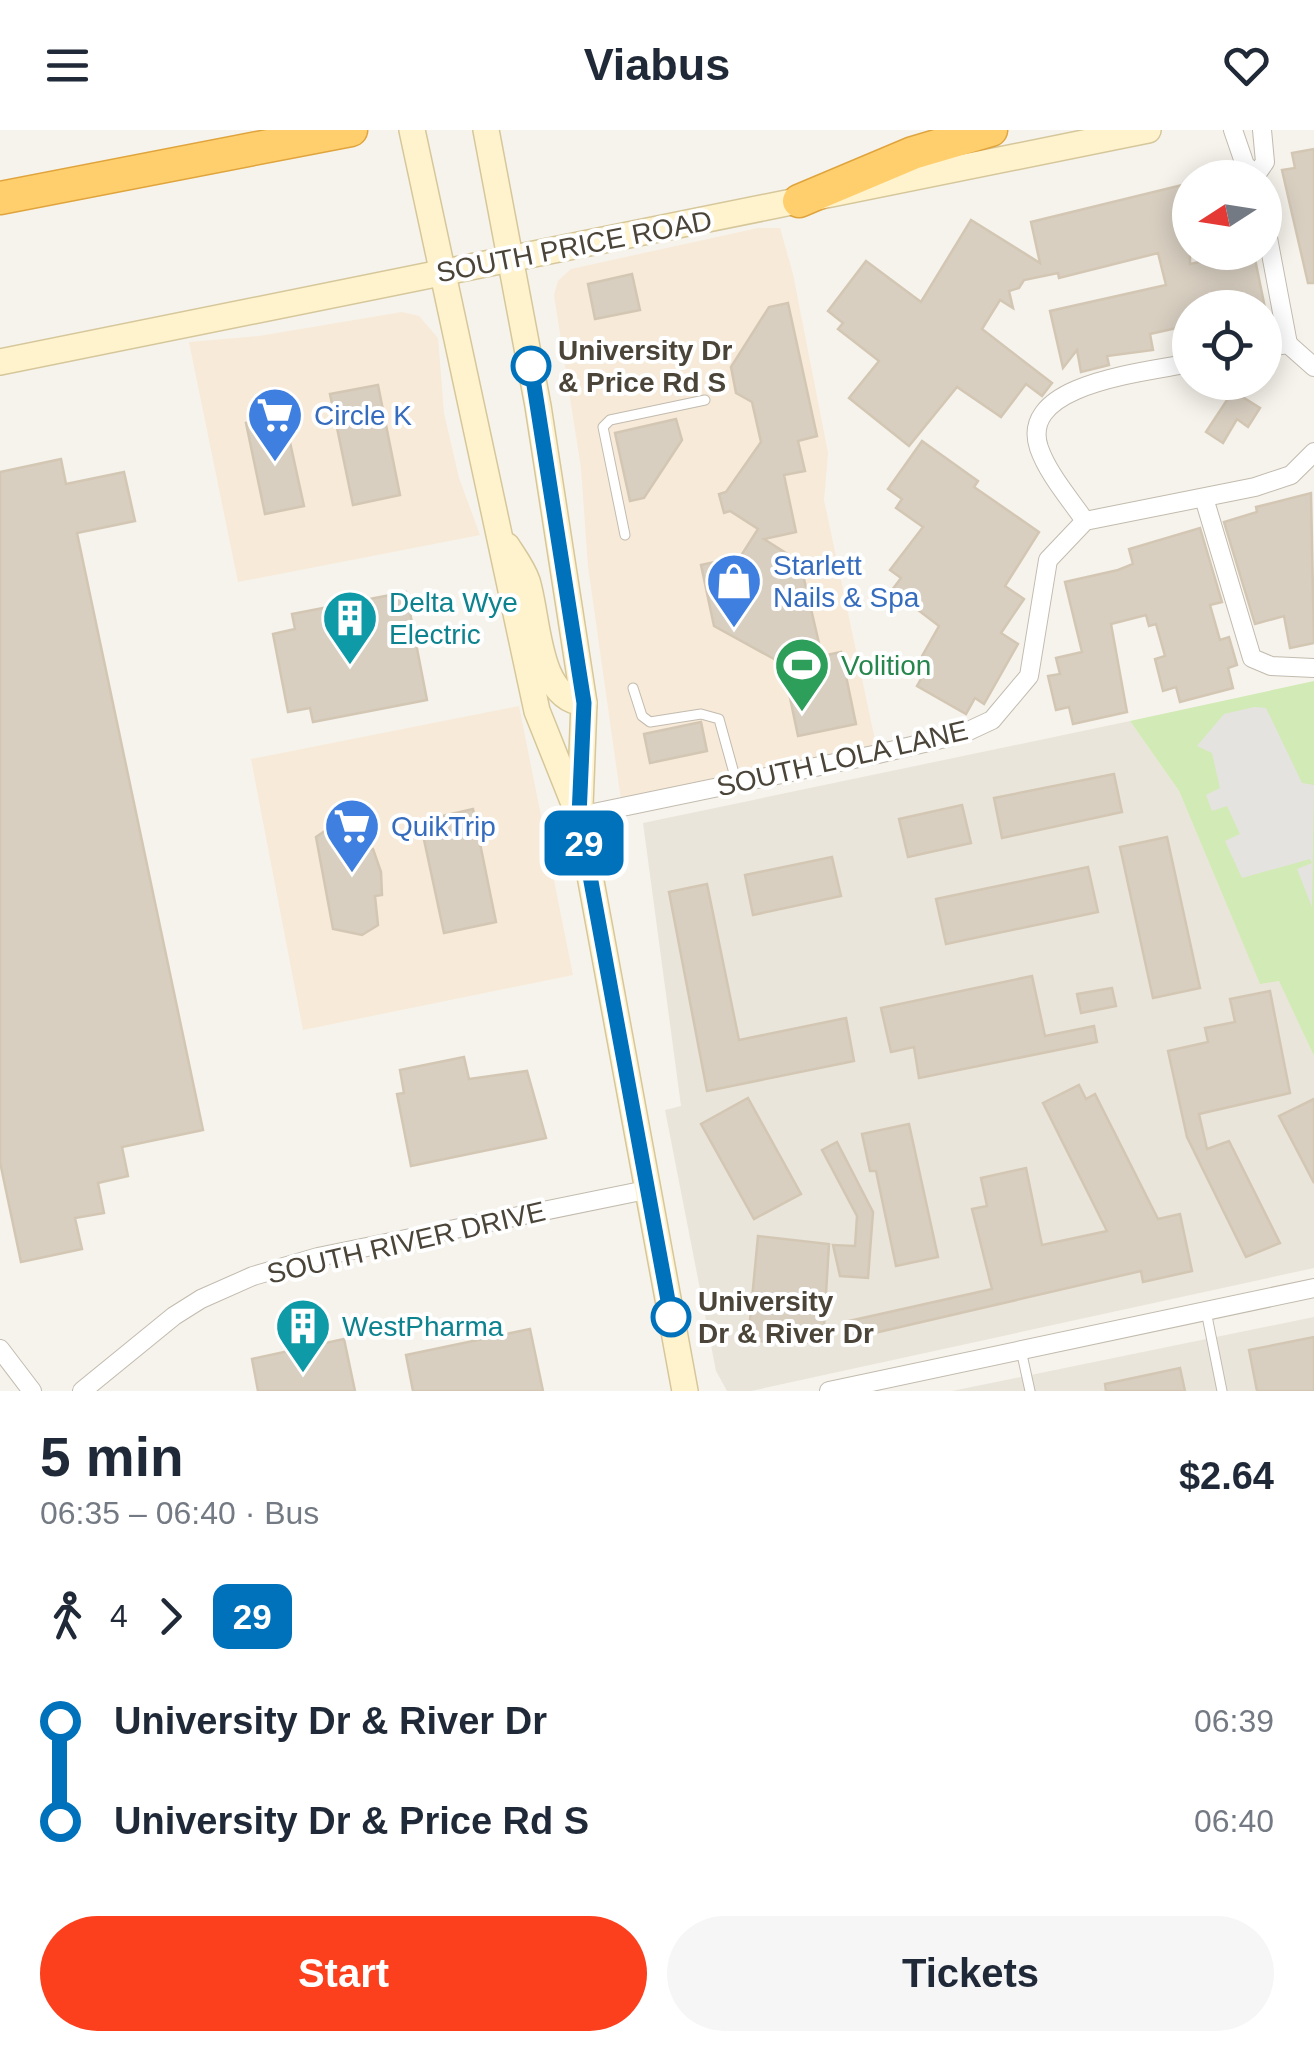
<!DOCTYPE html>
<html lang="en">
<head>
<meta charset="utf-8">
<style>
  body { margin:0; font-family:Helvetica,sans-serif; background:#f6f6f7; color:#1f2937; height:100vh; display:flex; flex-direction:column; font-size:38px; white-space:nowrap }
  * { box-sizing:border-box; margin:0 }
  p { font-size:32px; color:#747a83 }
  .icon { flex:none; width:55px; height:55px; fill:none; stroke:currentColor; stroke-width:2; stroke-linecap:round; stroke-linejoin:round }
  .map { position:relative; height:1261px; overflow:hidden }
  .details { display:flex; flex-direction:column; background:#fff; flex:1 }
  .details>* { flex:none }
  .badge { padding:0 20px; border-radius:15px; font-size:35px; line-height:65px }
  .needle { width:65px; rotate:258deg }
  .controls { position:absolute; left:1172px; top:30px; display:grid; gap:20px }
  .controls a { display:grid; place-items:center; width:110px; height:110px; border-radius:50%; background:#fff; box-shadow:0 5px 25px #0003; font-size:50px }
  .map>.badge { position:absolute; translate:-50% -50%; box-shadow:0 0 0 5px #fff }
  .legs { display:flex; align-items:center; gap:15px; height:110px; padding:0 40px; font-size:32px }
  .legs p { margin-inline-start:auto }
  .headline { display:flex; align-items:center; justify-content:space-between; height:170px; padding:0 40px }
  h1 { font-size:55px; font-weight:800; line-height:75px }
  .button { display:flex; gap:20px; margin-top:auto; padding:20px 40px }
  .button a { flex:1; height:115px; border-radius:60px; background:#fc3f1d; color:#fff; font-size:40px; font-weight:800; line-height:115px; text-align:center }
  .button a+a { background:#f6f6f7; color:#1f2937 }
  ul { padding:0 40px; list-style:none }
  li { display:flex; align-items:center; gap:35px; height:100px; font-size:38px }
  li i { display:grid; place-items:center; width:15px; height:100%; margin:0 12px; background:currentColor }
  li i::after { content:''; width:25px; height:25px; margin:-12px; border:8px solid; border-radius:50%; background:#fff }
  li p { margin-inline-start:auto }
  li:first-child i { background:linear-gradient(#0000 50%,currentColor 0) }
  li:last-child i { background:linear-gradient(currentColor 50%,#0000 0) }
  header { display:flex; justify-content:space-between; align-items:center; height:130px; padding:0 40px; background:#fff; font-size:45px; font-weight:800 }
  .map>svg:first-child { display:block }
  .residential { fill:#eae5da }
  .commercial { fill:#f7ead8 }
  .green { fill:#d2eab5 }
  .parking { fill:#e5e3e0 }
  .building { fill:#d8cfc1; stroke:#d3c7b4; stroke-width:2.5 }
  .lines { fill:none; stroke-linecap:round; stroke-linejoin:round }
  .lane-casing { stroke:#c2bbae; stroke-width:11 }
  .street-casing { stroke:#c2bbae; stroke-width:20 }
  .secondary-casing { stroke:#d6c79b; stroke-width:28 }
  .highway-casing { stroke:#e0a43c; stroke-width:35 }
  .lane { stroke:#fff; stroke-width:9 }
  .street { stroke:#fff; stroke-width:18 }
  .secondary { stroke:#fff3cd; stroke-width:25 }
  .highway { stroke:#ffcf6e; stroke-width:32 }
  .line-1-casing { stroke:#fff; stroke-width:22 }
  .line-1 { stroke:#0072bc; stroke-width:15 }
  .stop-1-dot { fill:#fff; stroke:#0072bc; stroke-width:5 }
  .labels { text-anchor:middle; stroke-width:8; stroke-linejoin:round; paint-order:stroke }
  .street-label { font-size:28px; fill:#4b4439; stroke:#fff }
  .stop-label { font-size:28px; font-weight:bold; fill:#4b4439; stroke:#fff; text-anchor:start }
  .shop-label { font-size:28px; fill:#366cbe; stroke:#fff; text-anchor:start }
  .culture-label { font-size:28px; fill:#0d838f; stroke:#fff; text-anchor:start }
  .leisure-label { font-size:28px; fill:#27864d; stroke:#fff; text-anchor:start }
</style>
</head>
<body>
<header><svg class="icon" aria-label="menu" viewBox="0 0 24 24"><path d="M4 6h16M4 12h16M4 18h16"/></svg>Viabus<svg class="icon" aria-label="heart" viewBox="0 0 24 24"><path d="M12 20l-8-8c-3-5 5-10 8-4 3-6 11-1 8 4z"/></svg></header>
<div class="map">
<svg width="1314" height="1261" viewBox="0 0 1314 1261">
  <rect width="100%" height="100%" fill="#f6f3ec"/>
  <!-- residential -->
  <g class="residential">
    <path d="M1130,591L1179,661L1260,853L1279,850L1314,926V1138L751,1261H727L716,1241L665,980L681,976L643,693Z"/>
    <path d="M1314,1187V1261H952Z"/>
  </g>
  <!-- commercial -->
  <g class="commercial">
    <path d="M758,98H780L793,144L828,323L824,370L878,624L622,677L588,436L581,338L554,165L558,151L571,139Z"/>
    <path d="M402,182L419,186L438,208L444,283L459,348L480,405L238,452L189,212L259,206Z"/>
    <path d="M519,576L573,845L303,900L251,629Z"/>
  </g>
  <!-- green -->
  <path class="green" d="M1314,551V926L1279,851L1260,854L1179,661L1130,591Z"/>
  <!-- parking -->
  <path class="parking" d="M1254,577L1266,578L1302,653L1314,655L1312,777L1297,739L1312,733L1310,729L1242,748L1225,711L1240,704L1227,676L1212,681L1206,665L1220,658L1212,623L1197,616L1224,584Z"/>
  <!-- building -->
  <g class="building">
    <path d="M1314,19V153H1308L1282,40L1295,38L1292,23Z"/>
    <path d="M1190,53V134L1238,124L1240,133L1255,129L1265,178H1190V195L1150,204L1153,220L1107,226L1109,235L1081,242L1077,220L1063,238L1050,181L1166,155L1158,123L1059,148L1058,143L1024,150L1019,158L1009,161L1013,178L1000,170L982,199L1052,253L1042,266L1026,254L1001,287L957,257L909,316L849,268L879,231L838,199L843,193L828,181L866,131L921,172L971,90L1040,133L1031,92Z"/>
    <path d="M632,144L640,180L595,189L588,154Z"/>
    <path d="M788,173L817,306L798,311L805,341L784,345L796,402L764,409L800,432L822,526L841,522L856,594L798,606L783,534L714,496L701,435L719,431L732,440L758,399L730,381L724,383L719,364L726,362L761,312L752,272L736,263L731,237L769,177Z"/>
    <path d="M378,255L400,365L353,375L330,264Z"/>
    <path d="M1233,261L1260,278L1248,297L1237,289L1223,313L1206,302Z"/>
    <path d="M284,285L304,376L265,384L246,293Z"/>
    <path d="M676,289L682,310L644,368L630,371L615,303Z"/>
    <path d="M922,311L978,351L974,357L1039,402L1005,456L1024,469L1001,503L1018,514L984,574L975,568L966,584L917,556L926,540L917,535L939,496L892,460L901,448L890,440L923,397L896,378L902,369L888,359Z"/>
    <path d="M61,329L66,354L124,342L135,391L77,403L203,1000L122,1017L128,1046L98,1053L104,1083L75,1088L82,1119L21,1132L0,1032V342Z"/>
    <path d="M1311,363L1314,513L1290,518L1284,486L1255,494L1224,392L1257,382L1256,377Z"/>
    <path d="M1200,398L1222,472L1210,475L1220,510L1229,507L1237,535L1228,538L1233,558L1180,572L1176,557L1163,561L1155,529L1165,526L1156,494L1149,496L1146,485L1111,494L1127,582L1073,594L1069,577L1056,580L1048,546L1060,544L1056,528L1082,522L1065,452L1118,440L1133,434L1129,419Z"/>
    <path d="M406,462L427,570L313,592L310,578L288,582L273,504L295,499L292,484Z"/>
    <path d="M701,592L707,621L650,633L644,604Z"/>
    <path d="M1114,644L1122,682L1002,708L994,668Z"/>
    <path d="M962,675L971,713L908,727L899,689Z"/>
    <path d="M473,679L496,792L444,803L420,691Z"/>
    <path d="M339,691L355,692L366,721L373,719L381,742L382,765L375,766L378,795L362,805L333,799L316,707Z"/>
    <path d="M1167,707L1200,858L1153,868L1120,717Z"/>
    <path d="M832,727L841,766L753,785L745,745Z"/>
    <path d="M1088,737L1098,782L946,814L936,769Z"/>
    <path d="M707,754L739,910L846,888L854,931L707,961L669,762Z"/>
    <path d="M1032,846L1045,906L1094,896L1097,912L919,948L914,917L891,922L881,878Z"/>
    <path d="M1112,858L1116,876L1081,883L1077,864Z"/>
    <path d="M1270,861L1290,963L1199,984L1207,1019L1229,1011L1280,1113L1246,1127L1187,1007L1168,921L1208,912L1205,898L1235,892L1230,869Z"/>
    <path d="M464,927L469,949L527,941L546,1008L411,1036L397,964L404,963L400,940Z"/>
    <path d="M1079,955L1086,969L1095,964L1158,1089L1180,1084L1192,1141L1143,1152L1141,1141L853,1208L849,1191L992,1159L972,1079L987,1076L981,1048L1026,1038L1042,1115L1107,1101L1043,973Z"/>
    <path d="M748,968L801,1064L754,1089L701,994Z"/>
    <path d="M1314,969V1053L1279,986Z"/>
    <path d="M909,994L938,1127L896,1136L876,1041H870L862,1004Z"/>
    <path d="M837,1012L873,1082L868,1148L840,1146L833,1115L855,1116L857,1086L822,1020Z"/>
    <path d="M758,1106L829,1114L823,1213L748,1211Z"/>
    <path d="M530,1199L543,1261H413L406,1225Z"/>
    <path d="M1314,1207V1261H1257L1249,1220Z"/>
    <path d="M344,1209L355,1261H258L252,1229Z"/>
    <path d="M1180,1238L1185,1261H1106L1105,1254Z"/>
  </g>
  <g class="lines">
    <!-- lane casing -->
    <g class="lane-casing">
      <g id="lane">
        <path d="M625,405L603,297L610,290L705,270"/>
        <path d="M633,558L642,586L650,592L701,584L719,589L737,654"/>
        <path d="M1206,1181L1222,1261"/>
        <path d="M1021,1220L1030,1261"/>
      </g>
    </g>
    <!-- street casing -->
    <g class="street-casing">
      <g id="street">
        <path d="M1233,0L1245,35L1256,45L1265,32L1262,0"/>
        <path d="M1265,92L1288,214"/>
        <path d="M1265,218L1288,214L1314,237"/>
        <path d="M1204,368L1252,528L1271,536L1314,538"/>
        <path d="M1085,391C1070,369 1048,344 1039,318C1017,253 1148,242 1190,233"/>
        <path d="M579,686L878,624L962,604L992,590L1029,546L1048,430L1085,391L1255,357L1291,345L1314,322"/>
        <path d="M0,1219L32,1261"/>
        <path d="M82,1261L174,1186L201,1169L253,1146L318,1127L646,1060"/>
        <path d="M829,1261L1314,1158"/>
      </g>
    </g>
    <!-- secondary casing -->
    <g class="secondary-casing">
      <g id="secondary">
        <path d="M412,0L537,581L579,686L685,1261"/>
        <path d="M486,0L538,276L584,573L580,676"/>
        <path d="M0,232L1148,0"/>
        <path d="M507,416C514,427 523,439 527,451C539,489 536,568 584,573"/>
      </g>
    </g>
    <!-- highway casing -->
    <g class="highway-casing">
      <g id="highway">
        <path d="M0,68L351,0"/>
        <path d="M799,71L913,23L991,0"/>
      </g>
    </g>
    <!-- lane -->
    <use href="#lane" class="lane"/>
    <!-- street -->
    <use href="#street" class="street"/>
    <!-- secondary -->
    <use href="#secondary" class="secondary"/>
    <!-- highway -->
    <use href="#highway" class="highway"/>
  </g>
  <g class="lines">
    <!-- line-1 casing -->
    <g class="line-1-casing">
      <path id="line-1" d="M531,236L584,573L579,686L671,1187"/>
    </g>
    <!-- line-1 -->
    <use href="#line-1" class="line-1"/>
  </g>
  <!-- icons -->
  <defs>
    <g id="supermarket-pin" transform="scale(2.875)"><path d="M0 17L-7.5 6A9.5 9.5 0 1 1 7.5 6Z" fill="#3f7fe0" stroke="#fff"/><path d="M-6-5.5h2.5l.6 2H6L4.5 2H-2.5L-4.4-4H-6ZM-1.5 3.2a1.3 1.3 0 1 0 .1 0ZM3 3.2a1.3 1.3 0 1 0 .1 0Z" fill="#fff"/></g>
    <g id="shop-pin" transform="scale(2.875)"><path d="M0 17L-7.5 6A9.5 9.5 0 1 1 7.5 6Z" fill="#3f7fe0" stroke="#fff"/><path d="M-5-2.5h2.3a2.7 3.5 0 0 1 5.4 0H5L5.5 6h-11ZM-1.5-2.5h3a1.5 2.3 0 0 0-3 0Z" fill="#fff"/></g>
    <g id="building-pin" transform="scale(2.875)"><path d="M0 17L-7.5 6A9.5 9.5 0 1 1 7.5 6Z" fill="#0f9aa8" stroke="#fff"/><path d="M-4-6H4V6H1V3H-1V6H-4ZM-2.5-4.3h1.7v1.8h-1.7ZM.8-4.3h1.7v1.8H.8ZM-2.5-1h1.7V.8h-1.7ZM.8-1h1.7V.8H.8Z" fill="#fff"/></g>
    <g id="stadium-pin" transform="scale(2.875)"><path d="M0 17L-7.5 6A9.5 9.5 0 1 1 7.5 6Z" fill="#2e9e5b" stroke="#fff"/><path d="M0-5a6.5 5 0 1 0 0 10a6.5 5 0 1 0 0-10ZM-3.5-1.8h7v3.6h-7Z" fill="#fff"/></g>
  </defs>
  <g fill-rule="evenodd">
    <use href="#supermarket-pin" x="275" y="285"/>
    <use href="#shop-pin" x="734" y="451"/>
    <use href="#building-pin" x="350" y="488"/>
    <use href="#stadium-pin" x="802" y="535"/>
    <use href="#supermarket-pin" x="352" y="696"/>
    <use href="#building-pin" x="303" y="1196"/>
  </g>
  <!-- markers -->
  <g class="stop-1-dot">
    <circle cx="531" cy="236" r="18"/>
    <circle cx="671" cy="1187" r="18"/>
  </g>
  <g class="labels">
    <!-- street labels -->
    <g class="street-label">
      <text transform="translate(574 116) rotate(-11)" y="10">SOUTH PRICE ROAD</text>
      <text transform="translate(842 628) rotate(-13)" y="10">SOUTH LOLA LANE</text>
      <text transform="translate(406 1112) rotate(-13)" y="10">SOUTH RIVER DRIVE</text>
    </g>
    <!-- stop labels -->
    <g class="stop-label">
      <text x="558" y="230">University Dr<tspan x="558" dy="32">&amp; Price Rd S</tspan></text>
      <text x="698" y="1181">University<tspan x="698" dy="32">Dr &amp; River Dr</tspan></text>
    </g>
    <!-- shop labels -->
    <g class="shop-label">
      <text x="314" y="295">Circle K</text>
      <text x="773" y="445">Starlett<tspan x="773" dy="32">Nails &amp; Spa</tspan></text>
      <text x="391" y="706">QuikTrip</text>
    </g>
    <!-- culture labels -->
    <g class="culture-label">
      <text x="389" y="482">Delta Wye<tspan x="389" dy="32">Electric</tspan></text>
      <text x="342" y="1206">WestPharma</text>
    </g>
    <!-- leisure labels -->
    <g class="leisure-label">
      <text x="841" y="545">Volition</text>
    </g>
  </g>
</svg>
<div class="controls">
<a><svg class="needle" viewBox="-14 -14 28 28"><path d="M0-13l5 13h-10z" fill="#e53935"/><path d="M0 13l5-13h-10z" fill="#747a83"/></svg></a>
<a><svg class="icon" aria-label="locate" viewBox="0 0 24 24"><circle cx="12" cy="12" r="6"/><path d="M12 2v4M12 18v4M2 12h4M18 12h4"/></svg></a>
</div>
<b class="badge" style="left:584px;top:713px;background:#0072bc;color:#fff">29</b>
</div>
<section class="details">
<div class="headline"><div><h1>5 min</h1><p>06:35 – 06:40 · Bus</p></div><b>$2.64</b></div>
<div class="legs"><svg class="icon" aria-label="walk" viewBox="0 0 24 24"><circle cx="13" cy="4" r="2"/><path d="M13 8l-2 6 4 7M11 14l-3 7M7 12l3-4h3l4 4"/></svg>4<svg class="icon" aria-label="forward" viewBox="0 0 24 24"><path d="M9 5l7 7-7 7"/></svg><b class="badge" style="background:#0072bc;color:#fff">29</b></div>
<ul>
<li><i style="color:#0072bc"></i><b>University Dr &amp; River Dr</b><p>06:39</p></li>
<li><i style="color:#0072bc"></i><b>University Dr &amp; Price Rd S</b><p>06:40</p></li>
</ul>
<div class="button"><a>Start</a><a>Tickets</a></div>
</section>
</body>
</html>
